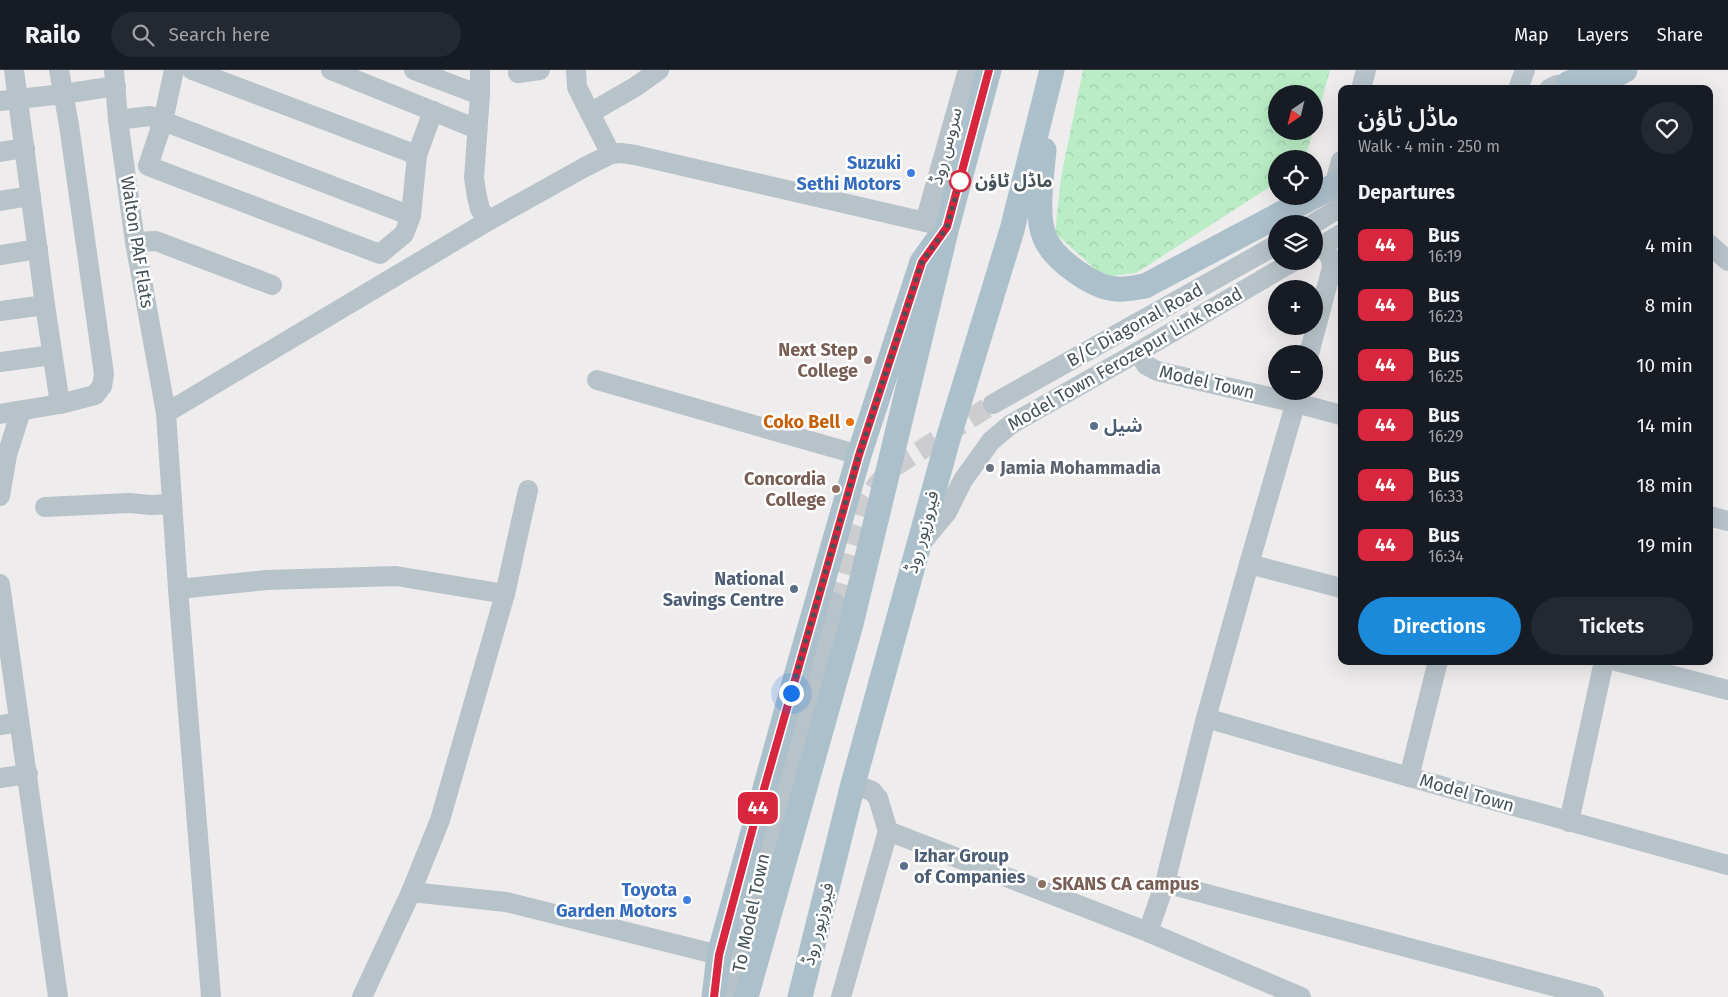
<!DOCTYPE html>
<html lang="en">
<head>
<meta charset="utf-8">
<style>
  body { margin:0; font-family:"Fira Sans","Noto Sans Arabic",sans-serif; background:#242831; color:#f1f3f6; height:100vh; display:flex; flex-direction:column; font-size:19px; white-space:nowrap }
  * { box-sizing:border-box; margin:0 }
  p { font-size:16px; color:#9ea1a6 }
  .icon { flex:none; width:28px; height:28px; fill:none; stroke:currentColor; stroke-width:2; stroke-linecap:round; stroke-linejoin:round }
  .map { position:relative; flex:1; overflow:hidden }
  .sheet { position:absolute; left:1338px; top:15px; width:375px; height:580px; display:flex; flex-direction:column; background:#171b24; border-radius:10px; box-shadow:0 5px 20px #0002 }
  .sheet>* { flex:none }
  .badge { padding:0 10px; border-radius:8px; font-size:18px; line-height:32px }
  .needle { width:32px; rotate:215deg }
  .controls { position:absolute; left:1268px; top:15px; display:grid; gap:10px }
  .controls a { display:grid; place-items:center; width:55px; height:55px; border-radius:50%; background:#171b24; box-shadow:0 5px 20px #0002; font-size:25px }
  .you { position:absolute; width:25px; height:25px; margin:-12px; border:4px solid #fff; border-radius:50%; background:#1a73e8; box-shadow:0 0 0 8px #1a73e833 }
  .map>.badge { position:absolute; translate:-50% -50%; box-shadow:0 0 0 2px #fff }
  h2 { padding:0 20px; font-size:19px; line-height:45px }
  .round { display:grid; place-items:center; flex:none; width:52px; height:52px; border-radius:26px; background:#242831 }
  .head { display:flex; align-items:center; justify-content:space-between; height:85px; padding:0 20px }
  h1 { font-size:24px; font-weight:600; line-height:38px }
  .cta { display:flex; gap:10px; margin-top:auto; padding:10px 20px }
  .cta a { flex:1; height:58px; border-radius:30px; background:#1b8ada; color:#fff; font-size:20px; font-weight:600; line-height:58px; text-align:center }
  .cta a+a { background:#242831; color:#f1f3f6 }
  ul { padding:0; list-style:none }
  li { display:flex; align-items:center; gap:15px; height:60px; padding:0 20px }
  li div { flex:1 }
  li b { display:block; font-size:19px }
  li em { font-style:normal }
  li .badge { min-width:55px; font-weight:700; text-align:center }
  header { display:flex; align-items:center; gap:30px; box-sizing:border-box; height:70px; padding:0 25px; background:#171b24; border-bottom:1px solid #363941 }
  header strong { font-size:24px }
  nav { display:flex; gap:28px; margin-inline-start:auto; font-size:18px }
  .search { width:350px; height:45px; background:#242831; display:flex; align-items:center; gap:12px; box-sizing:border-box; padding:0 18px; border-radius:28px; color:#9ea1a6; font-size:19px }
  .map>svg:first-child { display:block }
  .park { fill:url(#park-crowns) }
  .lines { fill:none; stroke-linecap:round; stroke-linejoin:round }
  .minor-tunnel { stroke:#cdcdcf; stroke-width:20; stroke-dasharray:20 10; stroke-linecap:butt }
  .minor { stroke:#b8c3c9; stroke-width:20 }
  .major { stroke:#acc0cb; stroke-width:25 }
  .line-casing { stroke:#fff; stroke-width:11 }
  .line { stroke:#d7263d; stroke-width:8 }
  .walk { stroke:#455359; stroke-width:5; stroke-dasharray:0 9 }
  .shop-dot { fill:#3f7fe0; stroke:#fff; stroke-width:2 }
  .stop-dot { fill:#fff; stroke:#d7263d; stroke-width:2.5 }
  .education-dot { fill:#8d6e63; stroke:#fff; stroke-width:2 }
  .food-dot { fill:#e8710a; stroke:#fff; stroke-width:2 }
  .service-dot { fill:#5c6f8a; stroke:#fff; stroke-width:2 }
  .worship-dot { fill:#6b7280; stroke:#fff; stroke-width:2 }
  .labels { text-anchor:middle; stroke-width:5; stroke-linejoin:round; paint-order:stroke }
  .street-label { font-size:18px; fill:#455359; stroke:#fff }
  .shop-label { font-size:18px; font-weight:bold; fill:#366cbe; stroke:#fff; text-anchor:end }
  .stop-label { font-size:18px; font-weight:bold; fill:#455359; stroke:#fff; text-anchor:start }
  .education-label { font-size:18px; font-weight:bold; fill:#785e54; stroke:#fff; text-anchor:end }
  .food-label { font-size:18px; font-weight:bold; fill:#c56008; stroke:#fff; text-anchor:end }
  .service-label { font-size:18px; font-weight:bold; fill:#4e5e75; stroke:#fff; text-anchor:start }
  .worship-label { font-size:18px; font-weight:bold; fill:#5b616d; stroke:#fff; text-anchor:start }
</style>
</head>
<body>
<header>
<strong>Railo</strong>
<div class="search"><svg class="icon" aria-label="search" viewBox="0 0 24 24"><circle cx="10" cy="10" r="6"/><path d="M15 15l6 6"/></svg>Search here</div>
<nav><a>Map</a><a>Layers</a><a>Share</a></nav>
</header>
<div class="map">
<svg width="1728" height="927" viewBox="0 0 1728 927">
  <defs>
    <pattern id="park-crowns" width="20" height="18" patternUnits="userSpaceOnUse" patternTransform="scale(1.25)"><rect width="20" height="18" fill="#baedc6"/><path d="M2 6a3 3 0 1 1 6 0M12 15a3 3 0 1 1 6 0" fill="none" stroke="#a1cdac"/></pattern>
  </defs>
  <rect width="100%" height="100%" fill="#efeced"/>
  <!-- park -->
  <path class="park" d="M1083,0H1330L1314,58V24H1276V61H1313L1305,89H1276V113L1136,203L1104,207L1055,163L1061,107Z"/>
  <g class="lines">
    <!-- minor-tunnel -->
    <path class="minor-tunnel" d="M834,532L864,434L878,413L893,398L993,334"/>
    <!-- minor -->
    <g class="minor">
      <path d="M14,0L45,235L60,334"/>
      <path d="M114,0L118,50L135,172L166,343L178,519L211,927"/>
      <path d="M192,0L417,85"/>
      <path d="M331,0L477,59"/>
      <path d="M414,0L480,25"/>
      <path d="M480,0V25L474,108L477,127L480,139L488,151"/>
      <path d="M519,0L518,3L540,0"/>
      <path d="M576,0L577,17L590,43"/>
      <path d="M1361,19L1366,0"/>
      <path d="M1518,19L1525,0"/>
      <path d="M1549,19L1557,15L1569,13"/>
      <path d="M0,31L63,24L116,16"/>
      <path d="M118,50L150,46L163,51L174,0"/>
      <path d="M0,82L25,78"/>
      <path d="M611,84L590,43L635,17L659,0"/>
      <path d="M1334,116L1341,91"/>
      <path d="M0,131L31,126"/>
      <path d="M411,146L163,51L148,96L380,184L404,164L411,146L417,85L433,41"/>
      <path d="M925,152L968,0"/>
      <path d="M1313,154L1341,137"/>
      <path d="M135,172L156,171L272,215"/>
      <path d="M1709,174L1728,191"/>
      <path d="M1314,180L1341,164"/>
      <path d="M0,185L38,179"/>
      <path d="M0,241L45,235"/>
      <path d="M1138,282L1146,295L1157,301L1296,333L1341,345"/>
      <path d="M1309,284L1332,197L1331,189L1323,174"/>
      <path d="M0,292L52,285"/>
      <path d="M597,310L859,385"/>
      <path d="M993,334L1276,175"/>
      <path d="M166,343L488,151L585,97L611,84L621,83L635,85L947,157"/>
      <path d="M0,344L60,334L95,325L102,316L104,304L69,55L59,0"/>
      <path d="M0,426L7,385L21,341"/>
      <path d="M45,437L129,433L151,435L172,434"/>
      <path d="M1709,446L1728,451"/>
      <path d="M922,472L947,442L963,410L991,371L1010,355L1138,282L1294,191"/>
      <path d="M1249,494L1341,518"/>
      <path d="M0,514L58,927"/>
      <path d="M178,519L267,510L396,506L505,524"/>
      <path d="M1616,591L1728,620"/>
      <path d="M1206,648L1409,707L1728,795"/>
      <path d="M0,655L19,652"/>
      <path d="M1409,707L1438,591"/>
      <path d="M0,708L28,704"/>
      <path d="M1569,752L1604,591"/>
      <path d="M888,761L1148,862L1301,927"/>
      <path d="M1165,813L1594,927"/>
      <path d="M411,822L506,832L719,885"/>
      <path d="M1148,862L1165,813L1206,648L1249,494L1299,321"/>
      <path d="M362,927L411,822L440,750L505,524L528,420"/>
      <path d="M737,927L736,907L761,806L767,772L834,532"/>
      <path d="M841,927L888,761L878,728L872,721L853,714"/>
    </g>
    <!-- major -->
    <g class="major">
      <path d="M1569,13L1576,11L1596,0"/>
      <path d="M1592,19L1625,0"/>
      <path d="M1044,80C1042,104 1035,146 1045,168C1054,190 1095,219 1118,219C1127,220 1137,217 1145,216L1341,112"/>
      <path d="M714,927L719,885L796,606L859,385L922,192L937,171"/>
      <path d="M746,927L851,554L947,157L989,0"/>
      <path d="M800,927L853,714L948,369L1012,160L1052,0"/>
    </g>
  </g>
  <g class="lines">
    <!-- line casing -->
    <g class="line-casing">
      <path id="line" d="M714,927L719,885L752,761L859,385L922,192L947,157L989,0"/>
    </g>
    <!-- line -->
    <use href="#line" class="line"/>
    <!-- walk -->
    <path class="walk" d="M791,623L859,385L922,192L947,157L960,111"/>
  </g>
  <!-- markers -->
  <g class="shop-dot">
    <circle cx="911" cy="103" r="5"/>
    <circle cx="687" cy="830" r="5"/>
  </g>
  <circle class="stop-dot" cx="960" cy="111" r="10"/>
  <g class="education-dot">
    <circle cx="868" cy="290" r="5"/>
    <circle cx="836" cy="419" r="5"/>
    <circle cx="1042" cy="814" r="5"/>
  </g>
  <circle class="food-dot" cx="850" cy="352" r="5"/>
  <g class="service-dot">
    <circle cx="1094" cy="356" r="5"/>
    <circle cx="794" cy="519" r="5"/>
    <circle cx="904" cy="796" r="5"/>
  </g>
  <circle class="worship-dot" cx="990" cy="398" r="5"/>
  <g class="labels">
    <!-- street labels -->
    <g class="street-label">
      <text transform="translate(946 76) rotate(-75)" y="6">سروس روڈ</text>
      <text transform="translate(137 172) rotate(81)" y="6">Walton PAF Flats</text>
      <text transform="translate(1135 255) rotate(-29)" y="6">B/C Diagonal Road</text>
      <text transform="translate(1125 289) rotate(-30)" y="6">Model Town Ferozepur Link Road</text>
      <text transform="translate(1207 312) rotate(13)" y="6">Model Town</text>
      <text transform="translate(922 462) rotate(-75)" y="6">فیروزپور روڈ</text>
      <text transform="translate(1467 723) rotate(16)" y="6">Model Town</text>
      <text transform="translate(751 843) rotate(-78)" y="6">To Model Town</text>
      <text transform="translate(818 854) rotate(-76)" y="6">فیروزپور روڈ</text>
    </g>
    <!-- shop labels -->
    <g class="shop-label">
      <text x="901" y="99">Suzuki<tspan x="901" dy="21">Sethi Motors</tspan></text>
      <text x="677" y="826">Toyota<tspan x="677" dy="21">Garden Motors</tspan></text>
    </g>
    <!-- stop labels -->
    <g class="stop-label">
      <text x="975" y="117">ماڈل ٹاؤن</text>
    </g>
    <!-- education labels -->
    <g class="education-label">
      <text x="858" y="286">Next Step<tspan x="858" dy="21">College</tspan></text>
      <text x="826" y="415">Concordia<tspan x="826" dy="21">College</tspan></text>
      <text x="1052" y="820" text-anchor="start">SKANS CA campus</text>
    </g>
    <!-- food labels -->
    <g class="food-label">
      <text x="840" y="358">Coko Bell</text>
    </g>
    <!-- service labels -->
    <g class="service-label">
      <text x="1104" y="362">شیل</text>
      <text x="784" y="515" text-anchor="end">National<tspan x="784" dy="21">Savings Centre</tspan></text>
      <text x="914" y="792">Izhar Group<tspan x="914" dy="21">of Companies</tspan></text>
    </g>
    <!-- worship labels -->
    <g class="worship-label">
      <text x="1000" y="404">Jamia Mohammadia</text>
    </g>
  </g>
</svg>
<div class="controls">
<a><svg class="needle" viewBox="-14 -14 28 28"><path d="M0-13l5 13h-10z" fill="#e53935"/><path d="M0 13l5-13h-10z" fill="#9ea1a6"/></svg></a>
<a><svg class="icon" aria-label="locate" viewBox="0 0 24 24"><circle cx="12" cy="12" r="6"/><path d="M12 2v4M12 18v4M2 12h4M18 12h4"/></svg></a>
<a><svg class="icon" aria-label="layers" viewBox="0 0 24 24"><path d="M12 4l9 5-9 5-9-5zM3 14l9 5 9-5"/></svg></a>
<a>+</a>
<a>−</a>
</div>
<div class="you" style="left:791px;top:623px"></div>
<b class="badge" style="left:758px;top:738px;background:#d7263d;color:#fff">44</b>
<section class="sheet">
<div class="head"><div><h1>ماڈل ٹاؤن</h1><p>Walk · 4 min · 250 m</p></div><a class="round"><svg class="icon" aria-label="heart" viewBox="0 0 24 24"><path d="M12 20l-8-8c-3-5 5-10 8-4 3-6 11-1 8 4z"/></svg></a></div>
<h2>Departures</h2>
<ul>
<li><span class="badge" style="background:#d7263d;color:#fff">44</span><div><b>Bus</b><p>16:19</p></div><em>4 min</em></li>
<li><span class="badge" style="background:#d7263d;color:#fff">44</span><div><b>Bus</b><p>16:23</p></div><em>8 min</em></li>
<li><span class="badge" style="background:#d7263d;color:#fff">44</span><div><b>Bus</b><p>16:25</p></div><em>10 min</em></li>
<li><span class="badge" style="background:#d7263d;color:#fff">44</span><div><b>Bus</b><p>16:29</p></div><em>14 min</em></li>
<li><span class="badge" style="background:#d7263d;color:#fff">44</span><div><b>Bus</b><p>16:33</p></div><em>18 min</em></li>
<li><span class="badge" style="background:#d7263d;color:#fff">44</span><div><b>Bus</b><p>16:34</p></div><em>19 min</em></li>
</ul>
<div class="cta"><a>Directions</a><a>Tickets</a></div>
</section>
</div>
</body>
</html>
